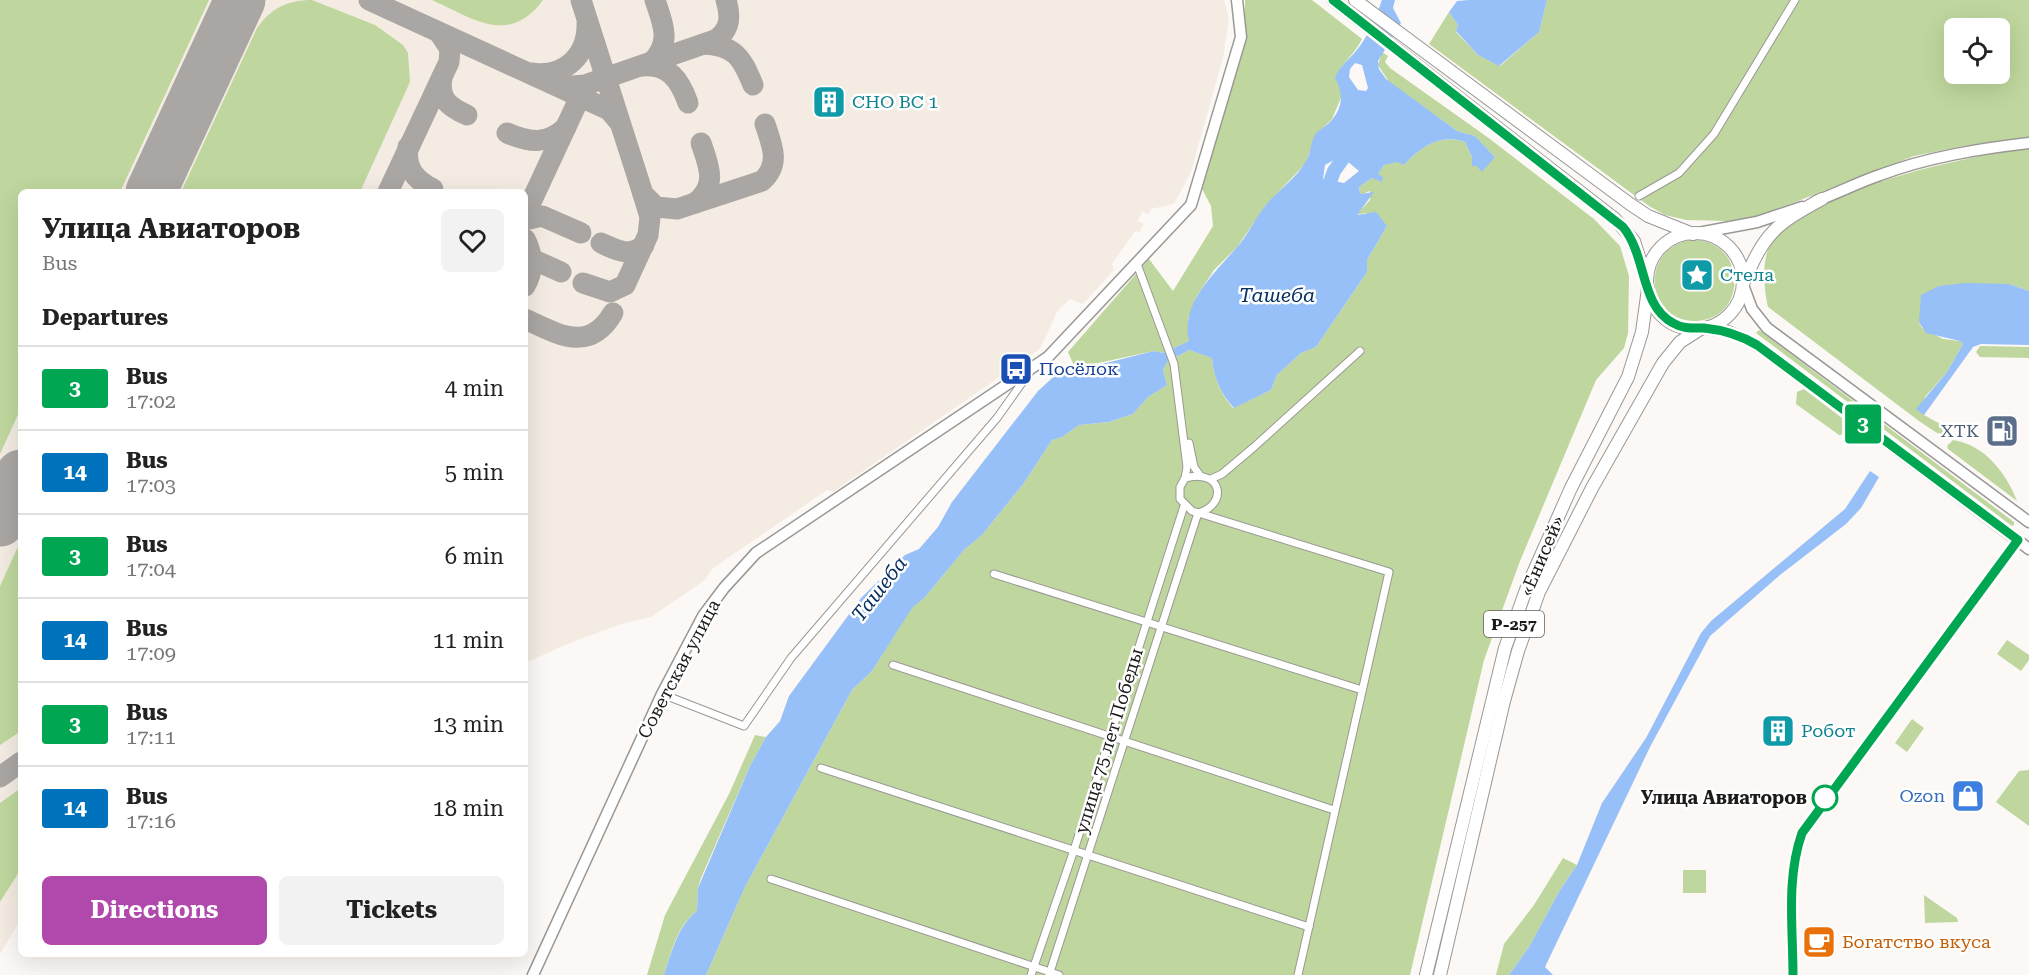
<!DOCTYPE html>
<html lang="en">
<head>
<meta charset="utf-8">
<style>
  body { margin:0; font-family:"Roboto Serif",serif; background:#f2f2f2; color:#222; height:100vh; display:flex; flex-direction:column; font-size:22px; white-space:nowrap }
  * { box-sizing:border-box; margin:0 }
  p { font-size:20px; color:#767676 }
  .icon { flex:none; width:33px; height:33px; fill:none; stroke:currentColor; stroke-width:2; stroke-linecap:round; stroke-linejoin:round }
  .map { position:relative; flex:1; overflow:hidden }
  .panel { position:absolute; left:18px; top:189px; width:510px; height:768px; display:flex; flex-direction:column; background:#fff; border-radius:9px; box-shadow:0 6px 24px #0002 }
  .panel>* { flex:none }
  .badge { padding:0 12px; border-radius:4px; font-size:21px; line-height:39px }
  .tools { position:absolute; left:1944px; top:18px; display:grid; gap:12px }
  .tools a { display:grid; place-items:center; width:66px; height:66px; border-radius:9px; background:#fff; box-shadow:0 6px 24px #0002; font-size:30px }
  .map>.badge { position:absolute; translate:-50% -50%; box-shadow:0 0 0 3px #fff }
  h2 { padding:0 24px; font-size:22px; line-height:54px }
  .round { display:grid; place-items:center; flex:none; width:63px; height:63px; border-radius:9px; background:#f2f2f2 }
  .summary { display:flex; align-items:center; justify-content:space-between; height:102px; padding:0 24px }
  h1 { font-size:28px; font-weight:700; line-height:45px }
  .primary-button { display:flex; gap:12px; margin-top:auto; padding:12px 24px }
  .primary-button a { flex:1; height:69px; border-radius:9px; background:#b149ad; color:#fff; font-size:24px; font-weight:700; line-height:69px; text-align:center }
  .primary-button a+a { background:#f2f2f2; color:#222 }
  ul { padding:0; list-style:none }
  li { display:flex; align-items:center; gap:18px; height:84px; padding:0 24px; border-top:2px solid #e0e0e0 }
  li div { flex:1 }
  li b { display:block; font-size:22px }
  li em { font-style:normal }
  li .badge { min-width:66px; font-weight:700; text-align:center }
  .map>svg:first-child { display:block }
  .built { fill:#f4ece2 }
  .green { fill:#bfd79e; fill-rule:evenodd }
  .water { fill:#97bff8; fill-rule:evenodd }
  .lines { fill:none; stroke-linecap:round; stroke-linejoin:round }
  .river { stroke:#97bff8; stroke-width:14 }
  .taxiway { stroke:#a9a6a4; stroke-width:21 }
  .runway { stroke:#a9a6a4; stroke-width:51 }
  .street-casing { stroke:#9a9895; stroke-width:9 }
  .secondary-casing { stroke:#9a9895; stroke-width:13 }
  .primary-casing { stroke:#9a9895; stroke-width:13 }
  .highway-casing { stroke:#9a9895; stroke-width:14 }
  .street { stroke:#fff; stroke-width:7 }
  .secondary { stroke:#fff; stroke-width:10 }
  .primary { stroke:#fff; stroke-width:10 }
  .highway { stroke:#fff; stroke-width:12 }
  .line-casing { stroke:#fff; stroke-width:14 }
  .line { stroke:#00a651; stroke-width:9 }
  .stop-dot { fill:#fff; stroke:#00a651; stroke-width:3 }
  .labels { text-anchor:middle; stroke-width:5; stroke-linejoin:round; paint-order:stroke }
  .shield { fill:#fff; stroke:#605f5f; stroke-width:1.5 }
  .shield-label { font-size:16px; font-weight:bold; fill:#1c1b1a }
  .culture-label { font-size:18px; fill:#0d838f; stroke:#fff; text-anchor:start }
  .transit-label { font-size:18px; fill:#164399; stroke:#fff; text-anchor:start }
  .service-label { font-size:18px; fill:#4e5e75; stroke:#fff; text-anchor:end }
  .street-label { font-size:18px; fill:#1c1b1a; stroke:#fff }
  .shop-label { font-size:18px; fill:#366cbe; stroke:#fff; text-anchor:end }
  .stop-label { font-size:18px; font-weight:bold; fill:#1c1b1a; stroke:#fff; text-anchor:end }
  .food-label { font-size:18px; fill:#c56008; stroke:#fff; text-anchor:start }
  .water-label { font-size:20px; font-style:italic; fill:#0a3163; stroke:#fff }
</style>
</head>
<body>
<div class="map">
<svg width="2029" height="975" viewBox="0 0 2029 975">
  <rect width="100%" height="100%" fill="#fbf8f5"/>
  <!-- built -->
  <path class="built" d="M0,0H1224L1229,18L1223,58L1191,172L1174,204L1151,209L1148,214L1142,212L1138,221L1144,224L1140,232L1135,231L1112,264L1114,270L1083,304L1070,299L1058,310L1040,349L833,492L827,490L712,569L705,580L651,617L621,624L570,643L525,663V192H21V915L20,921L0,954Z"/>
  <!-- green -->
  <g class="green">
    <path d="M0,0H209L120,192H21V408L0,454Z"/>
    <path d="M312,0L375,25L403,45L408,53L410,82L360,192H181L257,28C271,8 288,0 312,0Z"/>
    <path d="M432,0H543C509,46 474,19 432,0Z"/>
    <path d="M1245,0H1312L1362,39C1355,54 1342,62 1336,78L1343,93L1332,119L1315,136L1306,163L1266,205L1237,247L1214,270L1197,296L1188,319L1189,341L1163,353L1154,351L1075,368L1068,352L1149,259L1173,291L1213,226L1211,206L1199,183C1218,124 1246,63 1245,0Z"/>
    <path d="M1547,0H2029V137L1968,145L1914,156L1757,217L1727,221L1686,220L1665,215L1649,206L1429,44L1449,12L1458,25L1456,32L1478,55L1500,66L1539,32ZM1954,28H2000V74H1954Z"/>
    <path d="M1382,52L1388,56L1385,62L1390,68L1490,139L1594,219L1620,246L1629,276L1628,333L1624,348L1596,380L1520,561L1484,660L1410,975H706L745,887L852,690L872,671L912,607L925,597L964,550L982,535L1024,483L1052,440L1062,437L1079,425L1109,422L1133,414L1148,397L1167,385L1163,370L1167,362L1189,350L1212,358C1213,376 1221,395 1233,408L1271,390L1277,375L1301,353L1316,347L1367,272V260L1387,226L1365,213L1356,215L1370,200V191L1360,195L1359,187L1372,178L1382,181L1378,174L1384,165L1397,161L1404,165C1419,148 1441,133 1465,142L1472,157V166L1495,157L1475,136L1457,131L1389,82L1378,65Z"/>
    <path d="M2029,149V291L2009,284L1939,286L1919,322L1922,328L1943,339L1960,341L1963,344L1947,372L1925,397L1924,415L1944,426L1943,434L1937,433L1919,421L1768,307C1764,290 1761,259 1771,244C1807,190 1967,155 2029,149Z"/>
    <path d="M1690,240C1746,237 1750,318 1697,321C1646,324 1638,250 1690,240Z"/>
    <path d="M1759,330L2014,522V525L2012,526L1756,333Z"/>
    <path d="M1980,346L2029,347V358L1980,357L1976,352Z"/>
    <path d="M1804,389L1855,428L1851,433L1839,435L1796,404L1797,392Z"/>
    <path d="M1953,440C1985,445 2006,473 2017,501L1948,449L1947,446Z"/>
    <path d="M21,540V731L0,745V586Z"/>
    <path d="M2007,640L2029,655V660L2021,671L1997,654Z"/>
    <path d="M1912,719L1924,728L1907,752L1895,743Z"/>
    <path d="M755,735L766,737L750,766L701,878L698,888L697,911C677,925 671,954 664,975H647L665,915L729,794Z"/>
    <path d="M2029,770V826L1996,802L2019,771Z"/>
    <path d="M21,788V869L0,902V803Z"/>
    <path d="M1563,858L1577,865L1560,890L1529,947L1509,975H1496L1504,944L1534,905Z"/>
    <rect x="1683" y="870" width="23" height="23"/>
    <path d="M1924,895L1957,918L1958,922L1925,923Z"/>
  </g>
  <!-- water -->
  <g class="water">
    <path d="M1382,0H1395L1393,8L1401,23L1378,61L1379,69L1386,79L1457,131L1475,136L1495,157L1482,172L1477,166H1472V157L1465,142C1441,133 1419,148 1404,165L1397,162L1384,165L1378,174L1383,177L1382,182L1372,178L1359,187L1360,194L1374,192L1357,215L1376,212L1387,226L1367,260V272L1316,347L1301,353L1277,375L1271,390L1234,408C1221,395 1213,376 1212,358L1189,350L1167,362L1163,370L1167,385L1148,397L1133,414L1109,422L1079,425L1062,437L1052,440L1024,483L982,535L964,550L925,597L912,608L872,671L852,690L745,887L706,975H664C671,954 678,925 697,911L698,888L750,766L766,737L780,721L789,696L861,598L905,555L919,549L938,527L952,502L1038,391L1061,370L1082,365L1102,364L1154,351L1163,353L1189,341C1180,303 1215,273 1237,247C1248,235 1255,218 1266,205C1278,190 1297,178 1306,161C1311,154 1310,143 1315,135C1318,130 1325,127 1329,123C1343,109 1344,94 1335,78C1340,65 1348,61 1356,51C1368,37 1376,17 1382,0ZM1355,63L1362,65L1368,88L1366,91L1358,90L1349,77L1350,69ZM1341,156L1359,171L1344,183L1323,179L1325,165Z"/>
    <path d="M1469,0H1547L1539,32L1499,66L1478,55L1456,31L1458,25L1449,12L1457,1Z"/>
    <path d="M1965,283L2009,284L2029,291V345L1981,344L1973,347L1924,415L1916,409L1947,372L1963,344L1960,341L1926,333L1919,322L1921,295L1939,286Z"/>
    <path d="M1870,471L1879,477L1861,508L1846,524L1780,575L1710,636L1650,747L1545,967L1553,975H1509L1529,947L1560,890L1577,865L1602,803L1646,738L1701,633L1711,621L1845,509Z"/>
  </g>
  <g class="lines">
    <!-- river -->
    <path class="river" d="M1324,199L1334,171L1355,142"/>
    <!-- taxiway -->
    <g class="taxiway">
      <path d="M369,0L609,110L620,123"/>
      <path d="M581,0L643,194L656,207L677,209L762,181C781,164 772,145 765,124"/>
      <path d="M703,44C735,45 742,58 753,85"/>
      <path d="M652,62C672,42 663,24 655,0"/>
      <path d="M642,66C668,63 680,80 688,103"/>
      <path d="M531,73C564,78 588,56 587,23"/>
      <path d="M442,77C438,99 449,107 467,115"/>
      <path d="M561,87L585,85L715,40C731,30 731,16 726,0"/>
      <path d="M507,133C530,143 547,145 566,127"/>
      <path d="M408,147C405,168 415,180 433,189"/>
      <path d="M388,192L449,62L450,49L440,34"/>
      <path d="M695,203C718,186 709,166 701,143"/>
      <path d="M525,215L585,86"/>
      <path d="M525,220L542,216L581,233"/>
      <path d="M525,239C533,254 534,271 525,286"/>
      <path d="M601,243C617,250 629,258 644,245"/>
      <path d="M525,256L561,272"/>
      <path d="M583,283L610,292L625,285L648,235L650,217L643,194"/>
      <path d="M525,319C558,334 589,354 613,313"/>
      <path d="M0,777L21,762"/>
    </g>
    <!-- runway -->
    <g class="runway">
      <path d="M151,192L240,0"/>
      <path d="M0,521L21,475"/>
    </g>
    <!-- street casing -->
    <g class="street-casing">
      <g id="street">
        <path d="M1639,196L1679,173L1714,134L1795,0"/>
        <path d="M1137,264L1174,364L1187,467L1185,478"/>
        <path d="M1189,443L1194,467L1199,474"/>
        <path d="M1211,479L1222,474L1254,447L1360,351"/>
        <path d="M1198,513C1228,505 1223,468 1185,478L1180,487V499L1192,511L1389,572L1298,975"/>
        <path d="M994,574L1362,690"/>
        <path d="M893,665L1334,810"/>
        <path d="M662,694L744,726L791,658L997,418L1029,373"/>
        <path d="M821,768L1309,927"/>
        <path d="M771,879L1059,975"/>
        <path d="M1031,975L1074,850L1184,506"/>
        <path d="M1049,975L1198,513"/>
        <path d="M1793,975C1793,928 1786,878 1802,833L2018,540"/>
      </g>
    </g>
    <!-- secondary casing -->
    <g class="secondary-casing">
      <path id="secondary" d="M533,975L662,694L703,616L724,588L756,553L1048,357L1191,205L1241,37L1237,0"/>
    </g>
    <!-- primary casing -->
    <g class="primary-casing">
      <g id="primary">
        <path d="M1816,201C1838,193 1859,182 1880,175C1928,157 1978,149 2029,143"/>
        <path d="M1693,234L1757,222L1802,207"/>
        <path d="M1743,285L1752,309L1767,328L2029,522"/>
        <path d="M1702,328L1730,332L1757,345L2029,549"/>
      </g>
    </g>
    <!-- highway casing -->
    <g class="highway-casing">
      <g id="highway">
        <path d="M1333,0L1615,219L1634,241L1647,282"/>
        <path d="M1355,0L1630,204L1648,216L1693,234"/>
        <circle cx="1695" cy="281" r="48"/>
        <path d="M1743,284C1765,233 1774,225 1822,199"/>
        <path d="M1426,975L1505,648L1527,587L1571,488L1628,377L1642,332L1648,289"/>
        <path d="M1440,975L1504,701L1518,651L1539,592L1592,488L1663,363L1680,342L1702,328"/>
      </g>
    </g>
    <!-- street -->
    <use href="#street" class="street"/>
    <!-- secondary -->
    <use href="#secondary" class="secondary"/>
    <!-- primary -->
    <use href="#primary" class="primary"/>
    <!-- highway -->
    <use href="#highway" class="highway"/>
  </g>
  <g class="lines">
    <!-- line casing -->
    <g class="line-casing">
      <path id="line" d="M1333,0L1623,227C1647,256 1640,306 1673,323C1683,329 1692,328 1704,328C1724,330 1740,335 1757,345L2018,540L1802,833C1786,878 1793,928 1793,975"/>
    </g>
    <!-- line -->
    <use href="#line" class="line"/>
  </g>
  <!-- icons -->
  <defs>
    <g id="building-square" transform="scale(1.725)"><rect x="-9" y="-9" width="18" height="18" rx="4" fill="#0f9aa8" stroke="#fff"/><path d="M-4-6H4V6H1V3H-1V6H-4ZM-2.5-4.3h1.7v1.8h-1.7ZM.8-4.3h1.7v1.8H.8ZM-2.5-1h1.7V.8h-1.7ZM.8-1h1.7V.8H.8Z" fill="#fff"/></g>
    <g id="sight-square" transform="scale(1.725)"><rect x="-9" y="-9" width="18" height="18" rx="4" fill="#0f9aa8" stroke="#fff"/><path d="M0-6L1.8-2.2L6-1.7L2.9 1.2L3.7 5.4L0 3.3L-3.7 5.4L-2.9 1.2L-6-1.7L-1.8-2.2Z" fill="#fff"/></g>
    <g id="bus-square" transform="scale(1.725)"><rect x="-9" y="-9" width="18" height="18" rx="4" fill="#1a4fb4" stroke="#fff"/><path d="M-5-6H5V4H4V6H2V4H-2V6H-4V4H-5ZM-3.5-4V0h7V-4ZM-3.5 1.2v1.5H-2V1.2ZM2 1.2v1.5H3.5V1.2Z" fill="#fff"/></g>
    <g id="fuel-square" transform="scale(1.725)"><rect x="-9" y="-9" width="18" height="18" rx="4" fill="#5c6f8a" stroke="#fff"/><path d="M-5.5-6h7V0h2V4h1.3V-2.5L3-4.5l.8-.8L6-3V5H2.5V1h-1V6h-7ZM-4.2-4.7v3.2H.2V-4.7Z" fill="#fff"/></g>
    <g id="shop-square" transform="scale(1.725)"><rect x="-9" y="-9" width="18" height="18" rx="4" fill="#3f7fe0" stroke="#fff"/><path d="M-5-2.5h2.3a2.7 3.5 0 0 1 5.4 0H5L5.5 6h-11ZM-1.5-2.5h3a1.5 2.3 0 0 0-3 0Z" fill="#fff"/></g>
    <g id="cafe-square" transform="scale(1.725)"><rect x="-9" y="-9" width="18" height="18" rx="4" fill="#e8710a" stroke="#fff"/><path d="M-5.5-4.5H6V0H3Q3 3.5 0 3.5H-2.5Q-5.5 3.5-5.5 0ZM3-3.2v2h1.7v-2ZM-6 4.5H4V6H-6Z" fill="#fff"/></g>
  </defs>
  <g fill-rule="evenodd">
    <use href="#building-square" x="829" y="102"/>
    <use href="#sight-square" x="1697" y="275"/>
    <use href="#bus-square" x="1016" y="369"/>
    <use href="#fuel-square" x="2002" y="431"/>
    <use href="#building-square" x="1778" y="731"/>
    <use href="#shop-square" x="1968" y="796"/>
    <use href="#cafe-square" x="1819" y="942"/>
  </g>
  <!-- markers -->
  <circle class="stop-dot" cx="1825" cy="798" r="12"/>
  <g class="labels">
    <!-- shield labels -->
    <rect class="shield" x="1484" y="611" width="60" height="26" rx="4.5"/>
    <g class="shield-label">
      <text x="1514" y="630">Р-257</text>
    </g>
    <!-- culture labels -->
    <g class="culture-label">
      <text x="852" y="108">СНО ВС 1</text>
      <text x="1720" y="281">Стела</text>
      <text x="1801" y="737">Робот</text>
    </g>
    <!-- transit labels -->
    <g class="transit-label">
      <text x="1039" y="375">Посёлок</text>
    </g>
    <!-- service labels -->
    <g class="service-label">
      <text x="1979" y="437">ХТК</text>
    </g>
    <!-- street labels -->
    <g class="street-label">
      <text transform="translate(1542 556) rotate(-67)" y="6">«Енисей»</text>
      <text transform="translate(679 669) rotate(-62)" y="6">Советская улица</text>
      <text transform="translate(1109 741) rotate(-73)" y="6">улица 75 лет Победы</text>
    </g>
    <!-- shop labels -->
    <g class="shop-label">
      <text x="1945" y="802">Ozon</text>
    </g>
    <!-- stop labels -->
    <g class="stop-label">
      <text x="1807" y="804">Улица Авиаторов</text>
    </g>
    <!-- food labels -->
    <g class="food-label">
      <text x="1842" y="948">Богатство вкуса</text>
    </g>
    <!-- water labels -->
    <g class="water-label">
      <text x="1277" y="302">Ташеба</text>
      <text transform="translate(879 589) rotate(-52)" y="7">Ташеба</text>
    </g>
  </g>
</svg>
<div class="tools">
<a><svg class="icon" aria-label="locate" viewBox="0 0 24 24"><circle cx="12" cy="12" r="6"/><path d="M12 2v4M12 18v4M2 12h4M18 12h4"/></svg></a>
</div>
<b class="badge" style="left:1863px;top:424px;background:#00a651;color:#fff">3</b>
<section class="panel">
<div class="summary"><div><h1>Улица Авиаторов</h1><p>Bus</p></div><a class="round"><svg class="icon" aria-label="heart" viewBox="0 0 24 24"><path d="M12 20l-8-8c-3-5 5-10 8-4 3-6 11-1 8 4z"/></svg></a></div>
<h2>Departures</h2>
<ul>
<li><span class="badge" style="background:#00a651;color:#fff">3</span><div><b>Bus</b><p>17:02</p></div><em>4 min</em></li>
<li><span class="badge" style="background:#0072bc;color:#fff">14</span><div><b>Bus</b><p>17:03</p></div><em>5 min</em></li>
<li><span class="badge" style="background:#00a651;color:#fff">3</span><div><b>Bus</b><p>17:04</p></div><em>6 min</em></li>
<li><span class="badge" style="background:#0072bc;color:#fff">14</span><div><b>Bus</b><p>17:09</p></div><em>11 min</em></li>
<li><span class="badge" style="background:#00a651;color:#fff">3</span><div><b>Bus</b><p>17:11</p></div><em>13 min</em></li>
<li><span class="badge" style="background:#0072bc;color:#fff">14</span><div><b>Bus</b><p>17:16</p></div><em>18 min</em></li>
</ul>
<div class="primary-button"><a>Directions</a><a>Tickets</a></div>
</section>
</div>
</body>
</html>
